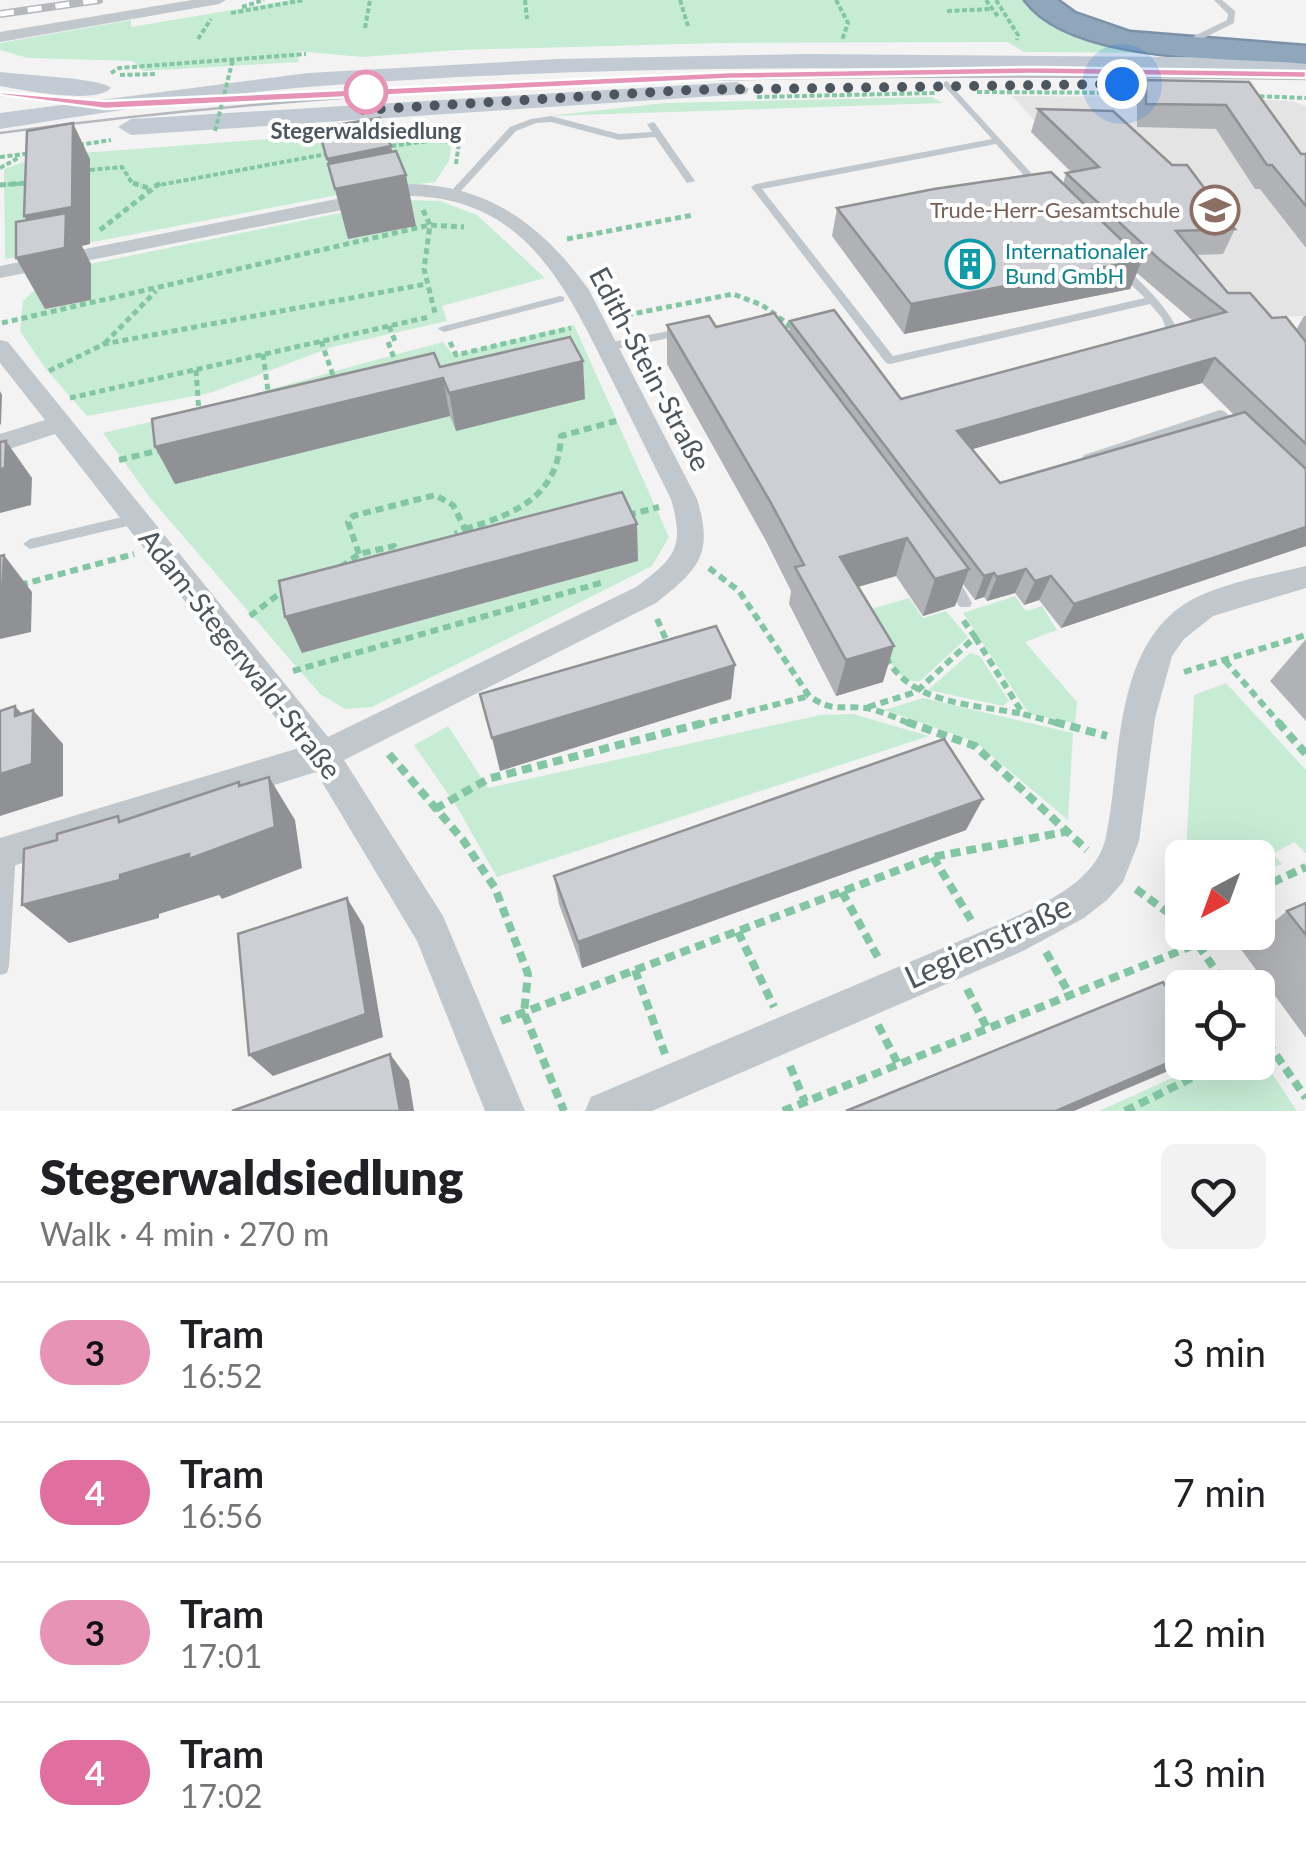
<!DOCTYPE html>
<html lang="en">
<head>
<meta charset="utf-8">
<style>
  body { margin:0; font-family:Lato,sans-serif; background:#f2f2f2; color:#202124; height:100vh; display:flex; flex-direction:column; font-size:38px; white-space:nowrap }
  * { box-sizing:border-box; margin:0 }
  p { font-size:32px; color:#757577 }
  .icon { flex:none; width:55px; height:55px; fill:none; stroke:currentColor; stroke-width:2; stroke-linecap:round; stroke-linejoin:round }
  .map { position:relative; height:1111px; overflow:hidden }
  .details { display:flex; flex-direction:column; background:#fff; flex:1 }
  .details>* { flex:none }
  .badge { padding:0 20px; border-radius:32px; font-size:35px; line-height:65px }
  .needle { width:65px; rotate:221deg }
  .fabs { position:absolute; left:1165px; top:840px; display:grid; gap:20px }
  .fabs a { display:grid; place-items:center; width:110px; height:110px; border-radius:15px; background:#fff; box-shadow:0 10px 40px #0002; font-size:50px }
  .you { position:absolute; width:50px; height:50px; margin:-25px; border:8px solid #fff; border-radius:50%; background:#1a73e8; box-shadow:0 0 0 15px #1a73e833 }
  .map>.badge { position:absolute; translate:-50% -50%; box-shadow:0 0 0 5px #fff }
  .round { display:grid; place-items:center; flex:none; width:105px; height:105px; border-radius:15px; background:#f2f2f2 }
  .head { display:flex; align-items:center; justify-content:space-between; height:170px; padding:0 40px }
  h1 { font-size:48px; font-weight:800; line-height:75px }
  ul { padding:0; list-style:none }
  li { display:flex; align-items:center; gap:30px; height:140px; padding:0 40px; border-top:2px solid #e0e0e0 }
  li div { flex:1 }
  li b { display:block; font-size:38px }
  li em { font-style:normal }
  li .badge { min-width:110px; font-weight:700; text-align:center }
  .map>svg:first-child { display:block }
  .education { fill:#e5e4e4 }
  .green { fill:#c7ecd4 }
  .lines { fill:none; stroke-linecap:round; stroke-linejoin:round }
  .highway-casing { stroke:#7b91a7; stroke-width:5 }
  .path-far3 { stroke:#82c6a3; stroke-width:4; stroke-dasharray:5 2.5; stroke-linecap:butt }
  .path-far2 { stroke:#82c6a3; stroke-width:5; stroke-dasharray:6 4; stroke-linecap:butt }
  .path-far1 { stroke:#82c6a3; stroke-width:6; stroke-dasharray:8 5; stroke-linecap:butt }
  .path { stroke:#82c6a3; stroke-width:8; stroke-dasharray:10 6; stroke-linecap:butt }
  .lane { fill:#c0c7cd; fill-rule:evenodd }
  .street { fill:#c0c7cd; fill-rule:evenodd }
  .secondary { fill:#c2cbd3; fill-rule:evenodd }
  .highway { fill:#90a6bb; fill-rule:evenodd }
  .tram { stroke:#b5b8bc; stroke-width:2.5 }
  .rail-casing { stroke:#b5b8bc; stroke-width:8 }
  .rail { stroke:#fff; stroke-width:5; stroke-dasharray:14; stroke-linecap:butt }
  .path-bridge { stroke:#82c6a3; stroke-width:4; stroke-dasharray:5 2.5; stroke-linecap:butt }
  .wall { fill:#b0b2b6; fill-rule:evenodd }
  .shaded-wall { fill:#909194 }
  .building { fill:#cdcfd4; stroke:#909194; stroke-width:2.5 }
  .line { fill:#e693b5; stroke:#fff; stroke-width:2.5 }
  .walk { stroke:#4c565e; stroke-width:10; stroke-dasharray:0 18 }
  .stop-dot { fill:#fff; stroke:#e693b5; stroke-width:5 }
  .labels { text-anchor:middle; stroke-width:8; stroke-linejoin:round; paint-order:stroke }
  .far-stop-label { font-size:22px; font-weight:bold; fill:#4c565e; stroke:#fff }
  .far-education-label { font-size:22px; fill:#785e54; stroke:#fff; text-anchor:end }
  .far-culture-label { font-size:22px; fill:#0d838f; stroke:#fff; text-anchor:start }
  .street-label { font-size:28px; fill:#4c565e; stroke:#fff }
  .near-street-label { font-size:32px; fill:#4c565e; stroke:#fff }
</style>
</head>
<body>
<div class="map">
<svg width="1306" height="1111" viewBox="0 0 1306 1111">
  <rect width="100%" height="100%" fill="#f4f3f3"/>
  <!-- education -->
  <path class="education" d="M1012,96L1194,97L1292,101L1306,106V316L1215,318Z"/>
  <!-- green -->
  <g class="green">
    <path d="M291,0H1030L1163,53L1024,52L1007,42L719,43L458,50L362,57L297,51L299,62L143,71L133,61L28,58L0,50V43L131,20V27Z"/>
    <path d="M932,97L943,103L548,116L665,103Z"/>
    <path d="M455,125L449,161L435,182L353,192L5,259L4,169L41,156Z"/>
    <path d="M404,200L440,201L477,215L545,278L442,306L447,321L332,347L210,393L87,416L45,368L20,331L23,301L55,271Z"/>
    <path d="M574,325L669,537L652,566L372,707L345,709L320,694L151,499L103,433C218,407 329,371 443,342L453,355Z"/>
    <path d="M1015,596L1026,611L1042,606L1057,630L1025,642L1077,702L1075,723L1029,714L963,613Z"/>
    <path d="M909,598L923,618L946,611L968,637L920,681C890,685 878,631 871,609Z"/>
    <path d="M970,653L980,656L1009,701L1003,706L928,690Z"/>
    <path d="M1226,683L1306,770V853L1294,842L1273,854L1282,864L1258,875V858L1186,857L1194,695Z"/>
    <path d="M923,698L1073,733L1068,820L974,741L884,710Z"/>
    <path d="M853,714L929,736L497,877L457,807L414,745L448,726L488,788L820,715Z"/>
    <path d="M1258,1052L1297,1111H1099L1205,1063L1258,1062Z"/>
  </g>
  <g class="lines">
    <!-- highway casing -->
    <g class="highway-casing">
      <path id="highway" d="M1025,0H1057L1075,13L1130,32L1306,46V64C1233,57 1072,64 1025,0Z"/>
    </g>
    <!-- path-far3 -->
    <g class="path-far3">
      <path d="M525,0L527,19"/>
      <path d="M680,0L688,26"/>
      <path d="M836,0L848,23L842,40"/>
      <path d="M986,0L999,18"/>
      <path d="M996,0L1018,35L1017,40"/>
      <path d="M242,7L264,0"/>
      <path d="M947,11L992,9"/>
      <path d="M231,13L304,0"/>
      <path d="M365,28L370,0"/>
      <path d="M198,39L211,19"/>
      <path d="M111,73L119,68L306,54"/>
      <path d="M120,75L157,74"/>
      <path d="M977,92L1150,93"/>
      <path d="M1252,96L1306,98"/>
      <path d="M757,97L935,93"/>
      <path d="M79,145L111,140"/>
      <path d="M384,147L436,140L456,143"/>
      <path d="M0,157L33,153"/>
      <path d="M456,164L461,127"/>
      <path d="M0,168L20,157"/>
      <path d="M90,170L122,167L132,183L141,186"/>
      <path d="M0,185L31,183"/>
      <path d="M154,186L332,153"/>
    </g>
    <!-- path-far2 -->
    <g class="path-far2">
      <path d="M133,183L148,188"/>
      <path d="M0,185L25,183"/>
      <path d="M423,210L430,225L424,269L435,313"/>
      <path d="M100,230L160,183"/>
      <path d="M567,239L693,215"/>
      <path d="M617,317L733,294L762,305L788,324L789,336L785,339"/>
      <path d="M2,323L430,225L464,227"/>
      <path d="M389,326L395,341"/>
      <path d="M321,341L335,381"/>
      <path d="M388,342L397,366"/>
      <path d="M450,342L456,355L571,328"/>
      <path d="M105,343L156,291"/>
      <path d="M263,354L269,398"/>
      <path d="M196,370L199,413"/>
      <path d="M49,371L104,344L426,284"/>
      <path d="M70,398L429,317"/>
      <path d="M611,422L616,421"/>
    </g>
    <!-- path-far1 -->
    <g class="path-far1">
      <path d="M119,460L165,449"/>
      <path d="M628,515L659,507"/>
      <path d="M465,529C517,513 558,497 561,436L616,421"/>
      <path d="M359,554L348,522L353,516L435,495L453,505L465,529L455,534"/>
      <path d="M341,567L359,554L394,546L400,553"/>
      <path d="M709,568L739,591L809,696C834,713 840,705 866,708C881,710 899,720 914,725"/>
      <path d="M20,585L134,554"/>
      <path d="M250,616L288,587"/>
      <path d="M657,619L668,644"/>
      <path d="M975,637L1023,714L1064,725"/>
      <path d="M886,657C911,705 974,704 1023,714"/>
      <path d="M1225,661L1281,725"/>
      <path d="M293,671L604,582"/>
      <path d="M1184,672L1306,635"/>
      <path d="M868,707L916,692L975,637L963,620"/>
      <path d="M697,725L809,696"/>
    </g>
    <!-- path -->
    <g class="path">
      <path d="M907,722L975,746L1087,850"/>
      <path d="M1055,722L1107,736"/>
      <path d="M1278,722L1306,754"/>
      <path d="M389,754L463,840L495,888L528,974L524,1013L564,1111"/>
      <path d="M435,809L488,779L707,722"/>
      <path d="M933,857L971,920"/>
      <path d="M1136,889L1182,923"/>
      <path d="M1258,889L1306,867"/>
      <path d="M842,892L880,961"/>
      <path d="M738,932L774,1007"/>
      <path d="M1189,932L1228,988"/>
      <path d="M1046,952L1070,995"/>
      <path d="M635,970L665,1054"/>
      <path d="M967,989L987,1028"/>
      <path d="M501,1021L933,857L1065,832"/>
      <path d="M878,1025L898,1064"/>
      <path d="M1258,1029L1306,1098"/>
      <path d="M1258,1046L1267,1042"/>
      <path d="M790,1066L805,1102"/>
      <path d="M783,1111L1197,944"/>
      <path d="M1125,1111L1224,1062"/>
    </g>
    <!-- lane -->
    <g class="lane">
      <path d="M1214,0H1222L1235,11L1234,23L1188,46H1182V42L1227,20L1228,14Z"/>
      <path d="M947,81L1043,186V190H1037L996,144L762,189L893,356L1145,298L1118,272L1117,270L1122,267L1126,268C1148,289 1169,308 1181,337L1179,340L1164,341V335L1168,334L1162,318L1150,304L890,364L886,363L751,187L756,184L992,139L944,86V82Z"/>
      <path d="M551,116L619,134L652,132L647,124L654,122L695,181L687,183L655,137L619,140L551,122L536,123L516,131L459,193H453V189L510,127L531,119Z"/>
      <path d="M560,296L564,297V301L444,332L438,329L440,327Z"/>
      <path d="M684,328L690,332L688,334L607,351L601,347L607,343Z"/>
      <path d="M1220,410L1224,411L1242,428L1244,431L1242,434H1234L1218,419L1088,462L1082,458L1084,455Z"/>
      <path d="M135,514L142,519L140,523L30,549L23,544L30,539Z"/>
      <path d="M950,576C960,579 967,594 972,603L970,607H960L945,585L943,581L945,577Z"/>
      <path d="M7,844L13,846L16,852L9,966L7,973L0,975V848Z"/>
    </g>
    <!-- street -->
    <g class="street">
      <path d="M192,0H226L219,4L0,42V32Z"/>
      <path d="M412,184C491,186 544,227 589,290L697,499C714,554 699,569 656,603L344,760L443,916L525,1111H485L417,941L316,772L0,870V838L299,748L55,434L0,452V434L45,420L0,363V340L8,342L328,737L636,587C675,558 685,548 671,499C649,455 628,412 606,368C563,281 522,199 412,196L0,278V266Z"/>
      <path d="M1306,566V588L1213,616L1184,639L1172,656L1155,718L1139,841L1123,882L1107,900L1084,918L1023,951L652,1111H585L591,1097L997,925C1036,907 1092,886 1105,841C1123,762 1110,642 1195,598C1230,581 1269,575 1306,566Z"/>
    </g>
    <!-- secondary -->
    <g class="secondary">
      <path d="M807,54L1306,58V72C973,69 639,60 307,87C204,96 102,113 0,129V113L308,73L557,59Z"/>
      <path d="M0,72C21,75 102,78 111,88C95,105 24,90 0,86Z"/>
      <path d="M737,82L749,89L746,94L131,135L118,127L131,119Z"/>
    </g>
    <!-- highway -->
    <use href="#highway" class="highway"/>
    <!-- tram -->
    <g class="tram">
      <path d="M0,95L119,105"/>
      <path d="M0,133C432,75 871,72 1306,79"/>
    </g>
    <!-- rail casing -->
    <g class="rail-casing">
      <path id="rail" d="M0,14L99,0"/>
    </g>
    <!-- rail -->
    <use href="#rail" class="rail"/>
    <!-- path-bridge -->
    <path class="path-bridge" d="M215,131L233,59"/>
  </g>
  <!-- wall -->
  <g class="wall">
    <path d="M1146,80L1249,82L1301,154H1306V248L1260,189H1255L1216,129L1137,127V104Z"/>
    <path d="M1038,109L1235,229L1223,254L1196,255L1228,293L1272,318L1296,330L1304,316H1306V546L1061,628L1039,600L1024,605L1015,593L987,601L984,597L975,600L963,584L955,606L923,616L896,576L858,587L883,682L836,696L789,604L791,591L766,541L667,364V325L789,333L790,321L901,399L1193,321L1137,273L1130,289L904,334L832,236L837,208L1063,184L1066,173L1071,172L1031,132ZM1202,383L1234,415L1000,483L972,449Z"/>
    <path d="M440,367L585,399L456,431L450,416L175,484L155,447Z"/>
    <path d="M1306,639V721L1270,681Z"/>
    <path d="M966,830L582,968L559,904L554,876Z"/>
    <path d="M1306,903V1038L1240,948L1287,911Z"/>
  </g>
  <!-- shaded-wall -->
  <g class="shaded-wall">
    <path d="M73,123L90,159V244L82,246L91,264V300L45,309L16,258L43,252L24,216Z"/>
    <path d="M391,146L398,177L406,175L416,226L348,239L327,159Z"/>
    <path d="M1142,260L1130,289L904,334L911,304Z"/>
    <path d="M1215,358L1202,383L949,456L957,431Z"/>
    <path d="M583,361L585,399L456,431L449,393Z"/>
    <path d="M443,378L450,416L175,484L155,447Z"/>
    <path d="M0,391L2,395L1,424L0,425Z"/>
    <path d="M6,441L32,478L31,505L0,513V469Z"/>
    <path d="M637,524L638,561L302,653L285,617Z"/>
    <path d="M1306,527V546L1061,628L1074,604Z"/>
    <path d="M907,538L896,576L832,594L840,557Z"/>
    <path d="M4,555L32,592L31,632L0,639V596Z"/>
    <path d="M969,569L955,606L923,616L935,579Z"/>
    <path d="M1026,569L1015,593L987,601L997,577Z"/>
    <path d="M994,573L984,597L975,600L984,576Z"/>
    <path d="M1051,576L1039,600L1024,605L1035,581Z"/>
    <path d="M894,646L883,682L836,696L846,660Z"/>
    <path d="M735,665L731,699L500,771L492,738Z"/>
    <path d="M15,706L33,726V710L63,744V796L0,816V774L15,716Z"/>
    <path d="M269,777L295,820L302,868L222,899L219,895L159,914V918L69,943L22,905L189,854Z"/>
    <path d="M983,799L966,830L582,968L578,942Z"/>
    <path d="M347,898L364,926L383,1037L273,1076L249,1055Z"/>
    <path d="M390,1054L409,1080L414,1111H400Z"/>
    <path d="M1182,1057V1062L1173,1069L1074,1111H1056Z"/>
  </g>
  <!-- building -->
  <g class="building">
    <path d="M1146,80L1249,82L1301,154H1306V206L1272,165H1267L1226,105L1146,104Z"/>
    <path d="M1038,109L1113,111L1172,165H1187L1235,229L1176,231L1228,293H1250L1272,318L1286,317L1306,342V444L1215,358L957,431L1000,483L1245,412L1306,469V527L1074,604L1051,576L1035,581L1026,569L997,577L994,573L984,576L790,321L834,310L901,399L1226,312L1160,260L1066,173L1099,167Z"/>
    <path d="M380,118L391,146L327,159L318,128Z"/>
    <path d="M73,123L72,207L24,216L27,131Z"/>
    <path d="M396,151L406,175L335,189L328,164Z"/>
    <path d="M1051,172L1142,260L911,304L837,208L934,189Z"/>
    <path d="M66,213L65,248L16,258V222Z"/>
    <path d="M774,313L969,569L935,579L907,538L840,557L894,646L846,660L795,567L804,565L771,503L667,325L709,316L716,327Z"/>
    <path d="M570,337L583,361L449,393L443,378L155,447L152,419L434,353L440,367Z"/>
    <path d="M6,441L5,468L0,469V442Z"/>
    <path d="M622,492L637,524L285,617L279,581Z"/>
    <path d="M4,555L2,596H0V556Z"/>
    <path d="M716,626L735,665L492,738L480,694Z"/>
    <path d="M15,706V716L33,710L32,764L0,774V711Z"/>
    <path d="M944,739L983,799L578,942L554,876Z"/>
    <path d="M269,777L275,827L189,859V854L120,875V880L22,905L24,849L57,840V834L118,816L119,822L239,782V786Z"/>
    <path d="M347,898L366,1014L249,1055L238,934Z"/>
    <path d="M1306,903V935L1287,911Z"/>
    <path d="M1163,982L1182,1012V1057L1056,1111H846Z"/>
    <path d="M390,1054L400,1111H232Z"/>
  </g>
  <!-- line -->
  <path class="line" d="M1032,67L1306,71V78L1032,74L729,79L105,109L0,95V92L105,101L729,72Z"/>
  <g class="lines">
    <!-- walk -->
    <path class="walk" d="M366,92L363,110L689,90L1122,84"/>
  </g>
  <!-- icons -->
  <defs>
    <g id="school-ring" transform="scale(2.5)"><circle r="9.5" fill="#fff" stroke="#8d6e63" stroke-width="1.5"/><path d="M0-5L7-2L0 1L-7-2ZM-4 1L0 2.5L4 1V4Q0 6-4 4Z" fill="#8d6e63"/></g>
    <g id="building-ring" transform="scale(2.5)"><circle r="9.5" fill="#fff" stroke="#0f9aa8" stroke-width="1.5"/><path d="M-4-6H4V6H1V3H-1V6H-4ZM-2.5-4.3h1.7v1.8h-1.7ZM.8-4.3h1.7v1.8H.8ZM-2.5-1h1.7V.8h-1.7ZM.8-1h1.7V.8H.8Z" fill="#0f9aa8"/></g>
  </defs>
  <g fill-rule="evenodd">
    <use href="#school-ring" x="1215" y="210"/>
    <use href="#building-ring" x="970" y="264"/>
  </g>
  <!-- markers -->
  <circle class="stop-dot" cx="366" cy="92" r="20"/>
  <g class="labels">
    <!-- far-stop labels -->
    <g class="far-stop-label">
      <text x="366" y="139">Stegerwaldsiedlung</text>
    </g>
    <!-- far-education labels -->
    <g class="far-education-label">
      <text x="1180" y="218">Trude-Herr-Gesamtschule</text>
    </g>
    <!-- far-culture labels -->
    <g class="far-culture-label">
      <text x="1005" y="259">Internationaler<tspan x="1005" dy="25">Bund GmbH</tspan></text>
    </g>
    <!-- street labels -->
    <g class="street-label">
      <text transform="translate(650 369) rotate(62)" y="10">Edith-Stein-Straße</text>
      <text transform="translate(240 654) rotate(52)" y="10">Adam-Stegerwald-Straße</text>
    </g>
    <!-- near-street labels -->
    <g class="near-street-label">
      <text transform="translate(988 942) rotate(-25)" y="11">Legienstraße</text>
    </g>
  </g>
</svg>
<div class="fabs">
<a><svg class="needle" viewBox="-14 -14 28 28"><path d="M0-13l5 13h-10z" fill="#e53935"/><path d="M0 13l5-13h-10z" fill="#757577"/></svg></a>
<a><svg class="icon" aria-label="locate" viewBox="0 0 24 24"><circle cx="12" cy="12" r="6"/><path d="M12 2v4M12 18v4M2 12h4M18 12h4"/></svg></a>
</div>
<div class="you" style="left:1122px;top:84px"></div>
</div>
<section class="details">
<div class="head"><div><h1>Stegerwaldsiedlung</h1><p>Walk · 4 min · 270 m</p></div><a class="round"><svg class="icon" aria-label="heart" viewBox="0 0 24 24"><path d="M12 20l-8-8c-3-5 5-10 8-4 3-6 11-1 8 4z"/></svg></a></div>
<ul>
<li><span class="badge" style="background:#e693b5;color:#111">3</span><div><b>Tram</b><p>16:52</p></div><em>3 min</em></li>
<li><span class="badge" style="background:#e06e9f;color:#fff">4</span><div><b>Tram</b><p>16:56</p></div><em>7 min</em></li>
<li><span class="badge" style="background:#e693b5;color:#111">3</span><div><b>Tram</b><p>17:01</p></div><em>12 min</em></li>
<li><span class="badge" style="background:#e06e9f;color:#fff">4</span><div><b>Tram</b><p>17:02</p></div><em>13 min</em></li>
</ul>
</section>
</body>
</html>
